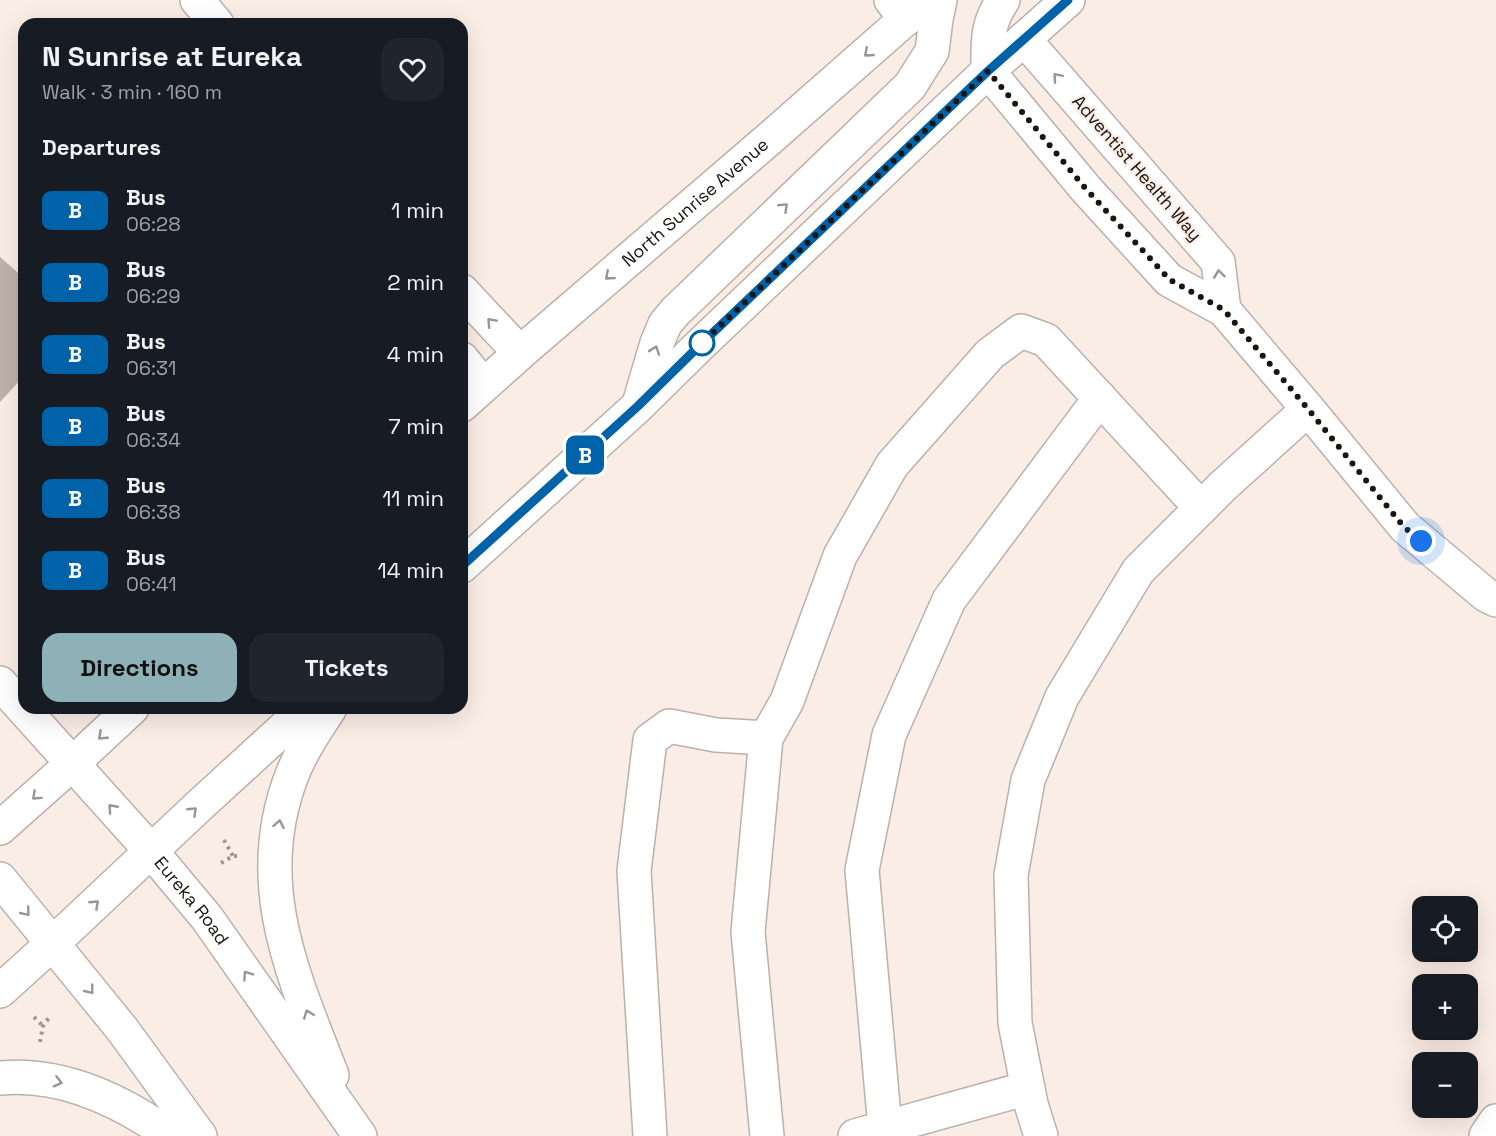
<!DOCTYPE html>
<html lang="en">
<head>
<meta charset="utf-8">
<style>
  body { margin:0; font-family:"Space Grotesk",sans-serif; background:#20242c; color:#f1f3f6; height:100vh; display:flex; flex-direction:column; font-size:22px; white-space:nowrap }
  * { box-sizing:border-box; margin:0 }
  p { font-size:20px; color:#9ea1a6 }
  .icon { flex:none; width:33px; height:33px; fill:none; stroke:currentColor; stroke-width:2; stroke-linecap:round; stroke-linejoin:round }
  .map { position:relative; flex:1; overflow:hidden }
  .drawer { position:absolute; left:18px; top:18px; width:450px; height:696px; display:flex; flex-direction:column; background:#171b24; border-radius:18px; box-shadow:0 6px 24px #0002 }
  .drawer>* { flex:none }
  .badge { padding:0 12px; border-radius:9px; font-size:21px; line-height:39px }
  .buttons { position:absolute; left:1412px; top:896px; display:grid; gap:12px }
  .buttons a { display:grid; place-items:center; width:66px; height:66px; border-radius:12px; background:#171b24; box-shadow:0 6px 24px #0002; font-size:30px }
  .you { position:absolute; width:30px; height:30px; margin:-15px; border:4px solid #fff; border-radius:50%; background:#1a73e8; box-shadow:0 0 0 9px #1a73e833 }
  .map>.badge { position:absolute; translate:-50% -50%; box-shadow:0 0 0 3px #fff }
  h2 { padding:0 24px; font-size:22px; line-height:54px }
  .round { display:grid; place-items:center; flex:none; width:63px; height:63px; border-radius:18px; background:#20242c }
  .headline { display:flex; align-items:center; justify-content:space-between; height:102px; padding:0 24px }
  h1 { font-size:28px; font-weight:700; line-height:45px }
  .button { display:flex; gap:12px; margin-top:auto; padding:12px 24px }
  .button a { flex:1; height:69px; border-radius:18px; background:#8db1b7; color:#111; font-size:24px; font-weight:700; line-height:69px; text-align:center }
  .button a+a { background:#20242c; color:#f1f3f6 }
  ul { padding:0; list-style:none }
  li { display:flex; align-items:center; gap:18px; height:72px; padding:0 24px }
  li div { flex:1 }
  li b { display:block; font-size:22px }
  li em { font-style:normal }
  li .badge { min-width:66px; font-weight:700; text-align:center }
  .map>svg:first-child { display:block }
  .building { fill:#beb2aa }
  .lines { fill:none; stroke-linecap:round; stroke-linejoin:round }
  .minor-casing { stroke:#bcb0a8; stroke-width:36 }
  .major-casing { stroke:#bcb0a8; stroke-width:36 }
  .path { stroke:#a09690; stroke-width:4; stroke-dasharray:3 4.5; stroke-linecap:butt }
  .minor { stroke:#fff; stroke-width:33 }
  .major { stroke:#fff; stroke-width:33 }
  .oneway { stroke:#989694 }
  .line-casing { stroke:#fff; stroke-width:14 }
  .line { stroke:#0063aa; stroke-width:9 }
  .walk { stroke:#191512; stroke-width:6; stroke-dasharray:0 10.8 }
  .stop-dot { fill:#fff; stroke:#0063aa; stroke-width:3 }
  .labels { text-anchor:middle; stroke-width:4.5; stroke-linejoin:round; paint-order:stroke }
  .street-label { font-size:18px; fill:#191512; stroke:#faede5 }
</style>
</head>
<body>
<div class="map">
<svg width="1496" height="1136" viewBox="0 0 1496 1136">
  <rect width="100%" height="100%" fill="#faede5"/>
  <!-- building -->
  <path class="building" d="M0,257L24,278V376L0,402Z"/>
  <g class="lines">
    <!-- minor casing -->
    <g class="minor-casing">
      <g id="minor">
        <path d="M197,0L217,24"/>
        <path d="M891,0L906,19"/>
        <path d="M988,71L1086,189L1169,280L1224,310L1218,262L1024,39"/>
        <path d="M462,291L520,353"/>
        <path d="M1224,310L1308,409L1405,527L1486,595L1496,600"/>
        <path d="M462,359L483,385"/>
        <path d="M766,738L748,932L767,1136"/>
        <path d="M885,1128L862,870L889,735L949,600L1100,398"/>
        <path d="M650,1136L634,871L650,740L669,726L716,735L766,738L787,701L840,556L892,465L990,354L1021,331L1046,340L1201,508"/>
        <path d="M855,1136L1028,1088"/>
        <path d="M1041,1136L1031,1104L1015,1023L1011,875L1028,780L1062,697L1138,571L1223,486L1308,409"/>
        <path d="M1486,1136L1496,1121"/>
      </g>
    </g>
    <!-- major casing -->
    <g class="major-casing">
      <g id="major">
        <path d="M988,71C988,41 986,26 1003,0"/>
        <path d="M639,404L657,343L665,324L675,312L910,86L932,51L936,19L940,0"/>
        <path id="s1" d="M462,405L520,353L769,139L927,0"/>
        <path d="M462,566L638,406L700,345L988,71L1068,0"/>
        <path id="s2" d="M0,683L151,851L207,918L360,1136"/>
        <path d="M330,708C316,730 301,751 292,775C250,883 293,975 332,1075"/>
        <path d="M0,828L73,763L132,708"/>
        <path d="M0,879L122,1029L200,1136"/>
        <path d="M0,991L52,944L200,805L306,708"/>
        <path d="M0,1078C61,1072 122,1101 171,1136"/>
      </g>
    </g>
    <!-- path -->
    <g class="path">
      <path d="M224,840L233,856"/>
      <path d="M221,863L233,856H238"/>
      <path d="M34,1017L43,1026"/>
      <path d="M40,1042L43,1026L51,1015"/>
    </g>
    <!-- minor -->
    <use href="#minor" class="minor"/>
    <!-- major -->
    <use href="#major" class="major"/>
  </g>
  <!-- one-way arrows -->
  <defs><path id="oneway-chevron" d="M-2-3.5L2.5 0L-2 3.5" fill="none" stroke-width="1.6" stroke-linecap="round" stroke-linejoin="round" transform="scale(1.5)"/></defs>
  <g class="oneway">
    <use href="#oneway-chevron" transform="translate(868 53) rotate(139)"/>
    <use href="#oneway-chevron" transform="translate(1057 77) rotate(-131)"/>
    <use href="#oneway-chevron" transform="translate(784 207) rotate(-44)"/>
    <use href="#oneway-chevron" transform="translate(1219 274) rotate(-97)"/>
    <use href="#oneway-chevron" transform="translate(609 276) rotate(139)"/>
    <use href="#oneway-chevron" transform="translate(491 322) rotate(-133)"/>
    <use href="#oneway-chevron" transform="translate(655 350) rotate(-71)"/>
    <use href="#oneway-chevron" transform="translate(102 736) rotate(137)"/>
    <use href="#oneway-chevron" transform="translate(36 796) rotate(138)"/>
    <use href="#oneway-chevron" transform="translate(112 808) rotate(-132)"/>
    <use href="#oneway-chevron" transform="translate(193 811) rotate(-44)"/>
    <use href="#oneway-chevron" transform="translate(279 824) rotate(-80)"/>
    <use href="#oneway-chevron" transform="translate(95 904) rotate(-43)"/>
    <use href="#oneway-chevron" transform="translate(26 912) rotate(51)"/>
    <use href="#oneway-chevron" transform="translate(247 975) rotate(-125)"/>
    <use href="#oneway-chevron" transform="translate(90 990) rotate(51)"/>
    <use href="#oneway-chevron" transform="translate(308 1014) rotate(-111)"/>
    <use href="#oneway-chevron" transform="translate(58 1082) rotate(14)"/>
  </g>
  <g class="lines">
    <!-- line casing -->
    <g class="line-casing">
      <path id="line" d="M462,566L638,406L700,345L988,71L1068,0"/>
    </g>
    <!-- line -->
    <use href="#line" class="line"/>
    <!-- walk -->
    <path class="walk" d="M702,343L700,345L988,71L1086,189L1170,280L1224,310L1308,409L1404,527L1421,541"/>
  </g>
  <!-- markers -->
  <circle class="stop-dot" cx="702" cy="343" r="12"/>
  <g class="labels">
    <!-- street labels -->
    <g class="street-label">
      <text transform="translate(1137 168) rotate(49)" y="6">Adventist Health Way</text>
      <text dy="6" stroke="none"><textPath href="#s1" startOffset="309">North Sunrise Avenue</textPath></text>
      <text dy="6" stroke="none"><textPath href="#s2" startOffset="290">Eureka Road</textPath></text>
    </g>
  </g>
</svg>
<div class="buttons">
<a><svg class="icon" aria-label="locate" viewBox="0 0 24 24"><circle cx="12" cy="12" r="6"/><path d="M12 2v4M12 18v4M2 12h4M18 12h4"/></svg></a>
<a>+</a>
<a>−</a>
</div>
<div class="you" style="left:1421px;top:541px"></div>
<b class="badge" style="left:585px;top:455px;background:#0063aa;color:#fff">B</b>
<section class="drawer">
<div class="headline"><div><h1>N Sunrise at Eureka</h1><p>Walk · 3 min · 160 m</p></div><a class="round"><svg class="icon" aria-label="heart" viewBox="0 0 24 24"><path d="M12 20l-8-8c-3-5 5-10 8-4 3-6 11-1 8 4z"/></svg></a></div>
<h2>Departures</h2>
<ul>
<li><span class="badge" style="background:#0063aa;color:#fff">B</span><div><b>Bus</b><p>06:28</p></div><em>1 min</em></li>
<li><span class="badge" style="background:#0063aa;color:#fff">B</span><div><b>Bus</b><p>06:29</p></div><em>2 min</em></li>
<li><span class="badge" style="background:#0063aa;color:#fff">B</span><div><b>Bus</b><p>06:31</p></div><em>4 min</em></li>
<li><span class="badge" style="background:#0063aa;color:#fff">B</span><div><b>Bus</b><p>06:34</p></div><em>7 min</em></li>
<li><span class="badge" style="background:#0063aa;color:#fff">B</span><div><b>Bus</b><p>06:38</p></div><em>11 min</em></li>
<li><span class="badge" style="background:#0063aa;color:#fff">B</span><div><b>Bus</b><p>06:41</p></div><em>14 min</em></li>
</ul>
<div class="button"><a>Directions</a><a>Tickets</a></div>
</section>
</div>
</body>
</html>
